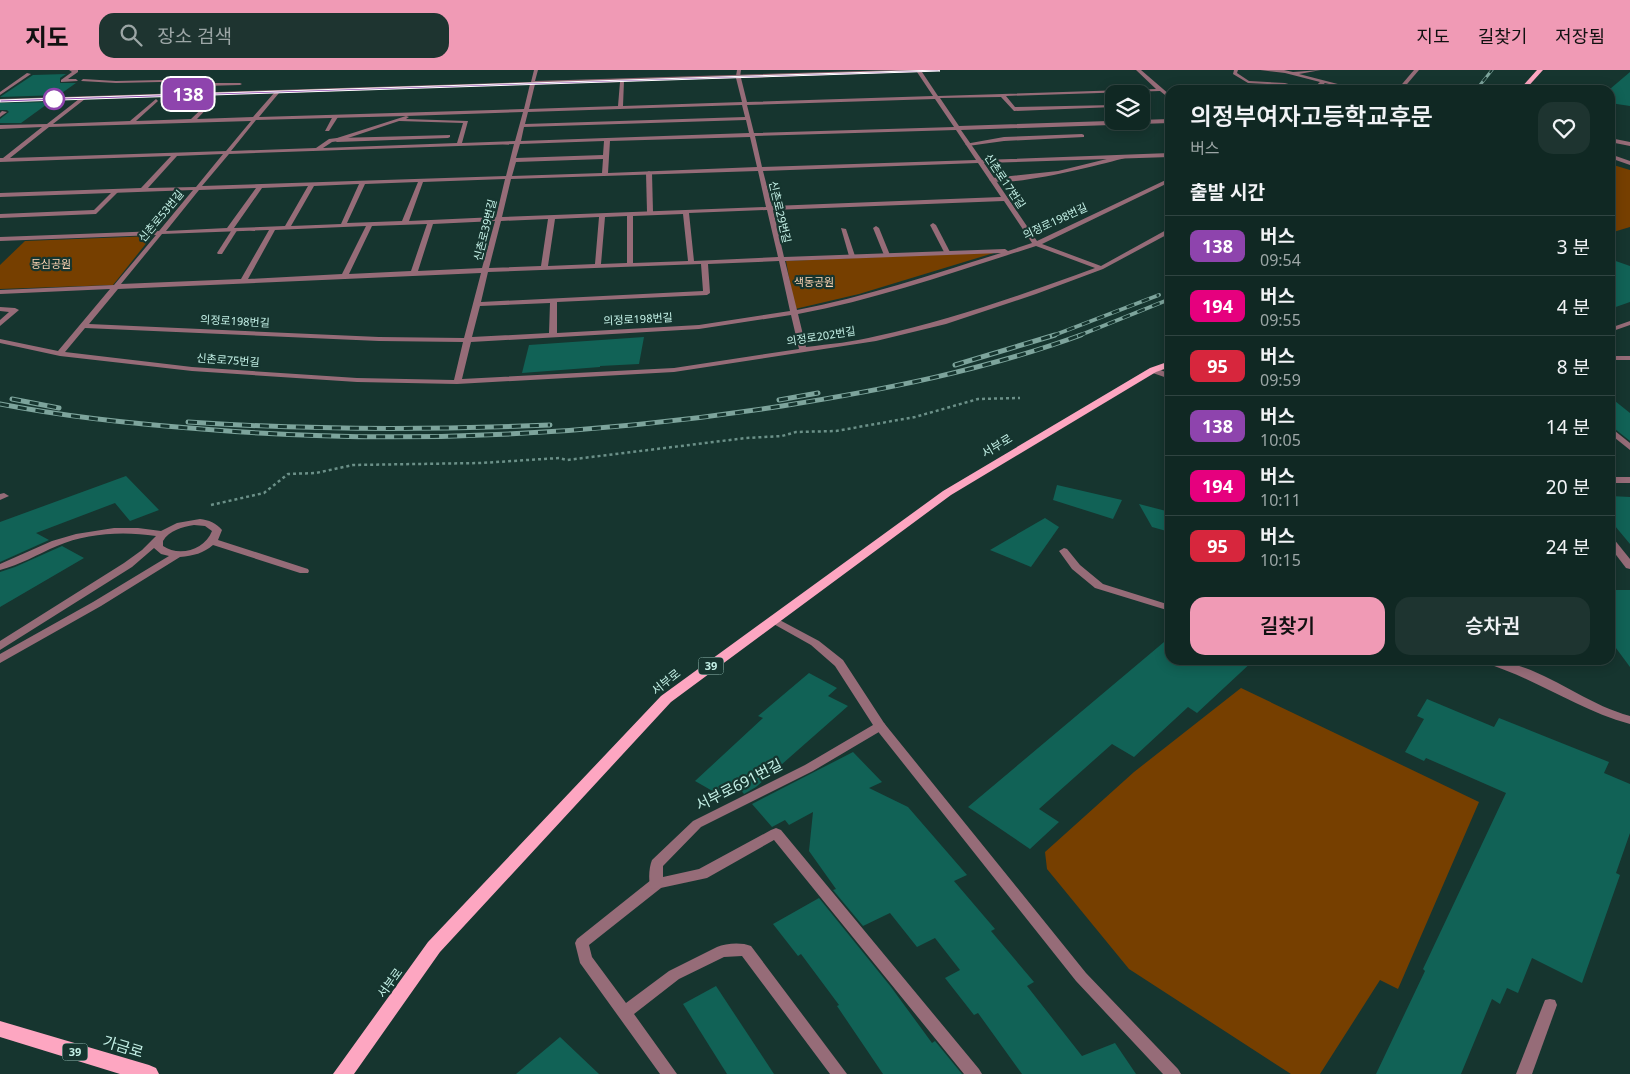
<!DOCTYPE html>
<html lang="ko">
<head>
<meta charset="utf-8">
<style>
  body { margin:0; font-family:"Noto Sans","Noto Sans KR",sans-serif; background:#1e3430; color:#f1f3f6; height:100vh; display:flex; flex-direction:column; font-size:19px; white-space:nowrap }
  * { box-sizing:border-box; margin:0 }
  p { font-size:16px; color:#9ca6a6 }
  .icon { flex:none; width:28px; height:28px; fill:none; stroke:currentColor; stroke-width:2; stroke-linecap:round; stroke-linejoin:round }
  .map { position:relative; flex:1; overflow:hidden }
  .drawer { position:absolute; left:1165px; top:15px; width:450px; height:580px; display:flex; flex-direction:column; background:#102823; border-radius:15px; box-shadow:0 2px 12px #0003,0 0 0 1px #304441 }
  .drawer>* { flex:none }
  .badge { padding:0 10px; border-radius:8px; font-size:18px; line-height:32px }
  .fabs { position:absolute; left:1105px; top:15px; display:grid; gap:10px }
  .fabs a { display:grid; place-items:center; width:45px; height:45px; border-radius:10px; background:#102823; box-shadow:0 2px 12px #0003,0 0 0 1px #304441; font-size:25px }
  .map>.badge { position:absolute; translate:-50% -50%; box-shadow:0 0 0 2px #fff }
  h2 { padding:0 25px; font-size:19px; line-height:45px }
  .round { display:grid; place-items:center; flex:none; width:52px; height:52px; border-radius:15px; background:#1e3430 }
  .summary { display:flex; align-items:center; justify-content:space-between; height:85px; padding:0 25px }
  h1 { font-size:24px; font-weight:600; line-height:38px }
  .action { display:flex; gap:10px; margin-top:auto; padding:10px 25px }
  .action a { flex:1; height:58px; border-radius:15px; background:#f09ab5; color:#111; font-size:20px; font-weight:600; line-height:58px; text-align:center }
  .action a+a { background:#1e3430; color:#f1f3f6 }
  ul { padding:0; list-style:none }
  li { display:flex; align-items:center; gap:15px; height:60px; padding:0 25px; border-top:1px solid #304441 }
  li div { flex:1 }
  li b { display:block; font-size:19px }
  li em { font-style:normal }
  li .badge { min-width:55px; font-weight:700; text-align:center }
  header { display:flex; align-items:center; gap:30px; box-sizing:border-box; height:70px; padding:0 25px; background:#f09ab5; color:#111 }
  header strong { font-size:24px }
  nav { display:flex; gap:28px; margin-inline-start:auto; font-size:18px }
  .search { width:350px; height:45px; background:#1e3430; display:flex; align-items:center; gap:12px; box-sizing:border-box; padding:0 18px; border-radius:15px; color:#9ca6a6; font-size:19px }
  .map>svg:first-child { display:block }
  .green { fill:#763f00 }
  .building { fill:#116256 }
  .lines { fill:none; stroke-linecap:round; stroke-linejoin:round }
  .path { stroke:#6b9088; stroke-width:2.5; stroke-dasharray:3 3; stroke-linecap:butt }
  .service { fill:#966c78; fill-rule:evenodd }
  .minor { fill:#966c78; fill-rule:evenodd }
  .primary { fill:#fda6c1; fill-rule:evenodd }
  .rail-far2-casing { stroke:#7da49c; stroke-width:3 }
  .rail-far1-casing { stroke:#7da49c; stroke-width:4 }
  .rail-casing { stroke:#7da49c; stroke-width:5 }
  .rail-far2 { stroke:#16352f; stroke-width:2; stroke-dasharray:5.5; stroke-linecap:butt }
  .rail-far1 { stroke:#16352f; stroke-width:2.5; stroke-dasharray:8; stroke-linecap:butt }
  .rail { stroke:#16352f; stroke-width:3; stroke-dasharray:9; stroke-linecap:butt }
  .line { fill:#8e44ad; stroke:#fff }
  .stop-dot { fill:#fff; stroke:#8e44ad; stroke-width:2.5 }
  .labels { text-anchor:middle; stroke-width:4.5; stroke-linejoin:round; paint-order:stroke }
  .far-street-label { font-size:11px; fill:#c4f1e7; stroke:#16352f }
  .far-park-label { font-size:11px; fill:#fcd3b3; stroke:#16352f }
  .shield { fill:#16352f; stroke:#90b9b0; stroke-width:1 }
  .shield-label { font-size:11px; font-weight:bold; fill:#c4f1e7 }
  .street-label { font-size:12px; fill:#c4f1e7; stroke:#16352f }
  .near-street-label { font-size:15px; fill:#c4f1e7; stroke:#16352f }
</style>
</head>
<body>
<header>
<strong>지도</strong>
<div class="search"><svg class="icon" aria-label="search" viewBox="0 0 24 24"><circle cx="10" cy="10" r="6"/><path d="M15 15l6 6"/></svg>장소 검색</div>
<nav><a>지도</a><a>길찾기</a><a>저장됨</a></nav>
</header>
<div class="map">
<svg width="1630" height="1004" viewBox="0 0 1630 1004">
  <rect width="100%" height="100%" fill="#16352f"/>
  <!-- green -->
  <g class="green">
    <path d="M1610,94L1630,100V157L1610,163Z"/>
    <path d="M152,166L113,215L0,219V195L25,171Z"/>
    <path d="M997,182L859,224L795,239L786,191Z"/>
    <path d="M1241,618L1479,732L1398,919L1380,910L1320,1004H1291L1129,899L1047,799L1045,782L1134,702Z"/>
  </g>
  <!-- building -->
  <g class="building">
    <path d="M1630,2V36L1610,33V19Z"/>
    <path d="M66,4L60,8V13H76L59,25L0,27L33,5Z"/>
    <path d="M50,32L21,53H0V49L9,42L7,40H0V33Z"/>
    <path d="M1610,189L1630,196V232L1610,239Z"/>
    <path d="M644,267L639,294L600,296V297L522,303L529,275Z"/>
    <path d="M1610,327L1630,343V371L1610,355Z"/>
    <path d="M126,406L159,440L130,451L115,433L36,463L49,470L0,492V452Z"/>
    <path d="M1057,415L1122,430L1113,449L1053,430Z"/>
    <path d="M1610,426L1630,427V474L1610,450Z"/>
    <path d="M1139,434L1170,442V462L1152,457Z"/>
    <path d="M1045,448L1059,457L1031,497L990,480Z"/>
    <path d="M62,476L84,488L0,537V502L15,497Z"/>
    <path d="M1610,520H1630V597L1610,570Z"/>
    <path d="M1170,567V590H1254L1197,643L1188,637L1134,687L1112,674L1039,739L1059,752L1030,779L968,737Z"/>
    <path d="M809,603L837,618L828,626L848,636L756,717L744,724L739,718L723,727L695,711L763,648L758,646Z"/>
    <path d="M1427,629L1494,657L1499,648L1609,692L1604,703L1630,714V763L1616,803L1620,805L1582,913L1532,888L1518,923L1507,918L1500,934L1492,929L1461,1004H1376L1425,901L1423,899L1506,723L1426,688L1424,691L1405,682L1424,649L1417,646Z"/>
    <path d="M853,682L882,712L869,718L908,737L967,805L954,811L995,859L991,861L1034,912L1027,916L1082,986L1115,973L1136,1004H1022L978,943L974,945L945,908L960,900L935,868L917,877L890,843L863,856L833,820L836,819L809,781L813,742L789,755L785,750L772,757L752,734Z"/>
    <path d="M819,828L891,917L932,973L935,971L962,1004H883L837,936L839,935L801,884L798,886L773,854Z"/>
    <path d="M716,916L774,1004H727L683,934Z"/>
    <path d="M560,967L599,1004H516Z"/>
  </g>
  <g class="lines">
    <!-- path -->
    <path class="path" d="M211,435L264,423L288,404L316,403L353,395L481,393L559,388L567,390L746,368L782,366L796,362L836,361L915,347L978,329L1020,328"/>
    <!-- service -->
    <g class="service">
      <path d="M69,0H78V2L68,9H76L78,11L61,12V10L72,2Z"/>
      <path d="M737,0H741L740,7L736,6Z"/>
      <path d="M1234,0H1238L1237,3L1249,11L1285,13L1309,20H1302L1285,15L1248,13L1233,4Z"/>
      <path d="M27,3L31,4L0,25V22Z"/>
      <path d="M83,9L116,11L208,9L210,10L208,13H240L242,14L240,15L204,16L202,15L204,11L116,13L81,11Z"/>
      <path d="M333,46L338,47L329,61H325Z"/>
      <path d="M1082,64L1084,65V67L1004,71L968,76L965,74L1004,67Z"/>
      <path d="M450,65V67L448,68L337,72L334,70L337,68Z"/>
      <path d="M1123,85L1126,87L1125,88C1103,94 1006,119 989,110L992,108L1058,101Z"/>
      <path d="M649,101L652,103L653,142L650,144L647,142L646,103Z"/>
      <path d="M113,121L118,122L96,144L0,148V144L94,140Z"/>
      <path d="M933,153L936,155L950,182L949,183L944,182L930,155Z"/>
      <path d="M876,156L879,158L890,185L889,186L884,185L873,158Z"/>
      <path d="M233,158L238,159L222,184H218L217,183Z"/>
      <path d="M841,158L846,159L855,186L854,187L849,186Z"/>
      <path d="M1630,251V255L1610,262V258Z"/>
      <path d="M4,423L9,426L0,430V424Z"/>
      <path d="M200,449C209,450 216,453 222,460L218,470L308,499L309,501L308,503H300L213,475C204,483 193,486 180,487L101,536L0,593V584L93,532L169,486L161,484L154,478L132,497L0,580V571L124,493L142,480L156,466C123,461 87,463 57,476C38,484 20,495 0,500V494L52,471L76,464L114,458H138L161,461L177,453ZM194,455L205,456L212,461C205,480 179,487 163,476V471C169,460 183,457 194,455Z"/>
      <path d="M1610,467L1613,468L1630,489V499L1626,498L1610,477Z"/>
      <path d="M1064,478L1067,479L1080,495L1103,514L1170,535V541L1095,518L1072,499L1059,481Z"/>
      <path d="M1484,590C1537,590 1580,633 1630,646V654C1578,640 1537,609 1485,593Z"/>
      <path d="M880,652L884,653L1086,903L1178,999L1181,1004H1163L1076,911L876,659L874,656L876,653Z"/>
      <path d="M656,809L661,810L663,814L661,818L589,875L592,887L626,933L669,901L717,877C726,873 742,872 751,876L847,1004H830L742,886L724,887L679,909L634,944L677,1004H660L580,893L575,873L577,869L651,810Z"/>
      <path d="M1550,929L1555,930L1557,935L1532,1004H1516L1543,935L1545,930Z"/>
    </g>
    <!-- minor -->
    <g class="minor">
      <path d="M534,0H538L535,11L896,0H941L922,2L938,26L1156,19L1136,0H1141L1170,25V29L1160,21L1006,26L1015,37L1114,35V37L1014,41L1001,27L940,28L959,56L1170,49V53L961,60L982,90L1170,83V87L984,93L1037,171L1170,108V112L1042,174L1101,196L1168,159L1170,158V163L1103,199L1036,224L946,254L876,271L674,302L457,314L357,312L192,301L60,286L0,273V269L58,281L110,219L0,224V220L114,215L156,165L0,171V167L159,161L193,120L0,127V123L141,118L171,86L0,92V88H3L42,57L0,59V55L47,54L79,29L0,31V29L531,12ZM917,2L933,26L747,32L741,8ZM736,8L742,32L623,36L624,11ZM620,12L618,36L529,39L535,14ZM530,14L524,39L259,47L279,23ZM274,23L253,47L197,49L216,29L214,27L191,49L136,51L158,31L156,29L130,51L53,54L85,29ZM935,29L954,57L754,63L747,35ZM742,35L745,47L525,54L528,42ZM523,42L515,71L462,73L468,51L406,49L409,47L406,46ZM406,46L337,68L329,69L316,78L231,81L256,50ZM746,50L749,63L521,71L524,57ZM251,51L226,81L10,88L49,57ZM399,51L463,53L457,73L323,78L332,72L339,71ZM956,60L976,90L762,97L755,66ZM750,67L757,97L608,103L610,71ZM604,71L603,85L516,88L520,74ZM514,74L506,106L202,116L229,84ZM223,84L196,117L148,118L177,86ZM603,89L602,103L512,106L516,92ZM978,93L1001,127L772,136L763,101ZM758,101L766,137L502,147L511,109ZM505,109L496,147L409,151L423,112ZM418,112L402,151L347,153L365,114ZM359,114L341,154L291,156L314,116ZM308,116L285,156L234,158L262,118ZM256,118L227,158L166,161L199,120ZM1004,131L1032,173L1008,181L1005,179L784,187L773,140ZM767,140L778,187L694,191L689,143ZM683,144L688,191L633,193V146ZM627,146V193L601,194L605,147ZM599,147L595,194L548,196L555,149ZM548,149L541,196L489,198L501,151ZM495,151L482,198L418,201L433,154ZM427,154L411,201L349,204L372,156ZM366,156L342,204L248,209L275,160ZM269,160L241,209L121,214L162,164ZM1036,176L1095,198C1024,224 952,250 877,266C854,272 830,274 806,277L798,244C879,229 957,201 1036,176ZM1001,183C933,204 866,227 797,240L785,191ZM779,191L790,241L699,255L557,263V232L707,225L710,223L708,194ZM701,194L703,221L481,232L488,202ZM481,203L464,268L379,267L89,254L118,219ZM550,233L549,263L472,267L480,236ZM791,245L799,279L674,298L462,309L471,272L699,259ZM85,258L379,271L463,272L454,310L357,308L192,297L65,282Z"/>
      <path d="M1260,0H1284L1293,2L1321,0L1299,4L1361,20H1353L1325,13L1316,20H1311L1320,12L1285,3Z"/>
      <path d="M1414,0H1419L1402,20H1397Z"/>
      <path d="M2,41L7,42L0,47V43Z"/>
      <path d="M1610,68L1630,72V76L1610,72Z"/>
      <path d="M1610,84L1630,91V95L1610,88Z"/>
      <path d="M0,237L15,238L19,240L0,256V250L9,242L0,241Z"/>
      <rect x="1610" y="286" width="20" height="4"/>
      <path d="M1150,298H1156L1170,304V309L1150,302Z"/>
      <path d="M1610,357L1630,373V380L1610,364Z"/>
      <rect x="1610" y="407" width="20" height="6"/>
      <path d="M774,547L819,571L843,590L886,656L884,659L813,701L701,757L663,796V807L699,799L771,760L776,758L781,760L979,999L982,1004H964L774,770L707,808L656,819L651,818C648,811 649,797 652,790L693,751L805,695L873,655L835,596L811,575L770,552L769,550Z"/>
    </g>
    <!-- primary -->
    <g class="primary">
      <path d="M1537,0H1543L1525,20H1519Z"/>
      <path d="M1170,291V297L1156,302L951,425L671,632L440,882L354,1004H333L428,872L661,626L943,421L1150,298Z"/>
      <path d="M0,951L149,995L156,998L159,1004H120L0,967Z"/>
    </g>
    <!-- rail-far2 casing -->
    <g class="rail-far2-casing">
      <path id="rail-far2" d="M1476,20L1492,0"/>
    </g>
    <!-- rail-far1 casing -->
    <g class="rail-far1-casing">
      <g id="rail-far1">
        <path d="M1052,266L1159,225"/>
        <path d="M1078,266L1170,229"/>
      </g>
    </g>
    <!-- rail casing -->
    <g class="rail-casing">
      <g id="rail">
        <path d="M955,295L1055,265"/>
        <path d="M12,329L59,338"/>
        <path d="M779,330L818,323"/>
        <path d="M0,334C67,347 134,354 202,359C395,375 590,366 782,336C883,320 985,300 1081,265"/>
        <path d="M188,352C309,360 429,360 550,355"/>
      </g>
    </g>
    <!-- rail-far2 -->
    <use href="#rail-far2" class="rail-far2"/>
    <!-- rail-far1 -->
    <use href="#rail-far1" class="rail-far1"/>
    <!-- rail -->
    <use href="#rail" class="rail"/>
  </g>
  <!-- line -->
  <path class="line" d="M938,0L940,1L0,32V30Z"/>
  <!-- markers -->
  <circle class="stop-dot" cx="54" cy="29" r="10"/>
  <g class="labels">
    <!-- far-street labels -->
    <g class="far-street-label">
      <text transform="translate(1005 111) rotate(56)" y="4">신촌로17번길</text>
      <text transform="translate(780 142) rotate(77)" y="4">신촌로29번길</text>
      <text transform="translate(161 146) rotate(-50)" y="4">신촌로53번길</text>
      <text transform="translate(1055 151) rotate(-25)" y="4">의정로198번길</text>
      <text transform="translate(485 160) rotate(-76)" y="4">신촌로39번길</text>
      <text transform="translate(638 249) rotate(-3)" y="4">의정로198번길</text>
      <text transform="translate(235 251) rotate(3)" y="4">의정로198번길</text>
      <text transform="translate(821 266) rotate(-9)" y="4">의정로202번길</text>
      <text transform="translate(228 290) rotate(4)" y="4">신촌로75번길</text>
    </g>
    <!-- far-park labels -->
    <g class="far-park-label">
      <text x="51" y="198">동심공원</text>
      <text x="814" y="216">색동공원</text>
    </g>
    <!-- shield labels -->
    <g class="shield">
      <rect x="698.5" y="587.5" width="25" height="17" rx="4"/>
      <rect x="62.5" y="973.5" width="25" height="17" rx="4"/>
    </g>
    <g class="shield-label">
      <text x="711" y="600">39</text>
      <text x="75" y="986">39</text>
    </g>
    <!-- street labels -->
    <g class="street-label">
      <text transform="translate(997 376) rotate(-31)" y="4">서부로</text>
      <text transform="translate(666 612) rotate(-39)" y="4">서부로</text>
      <text transform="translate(390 913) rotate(-54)" y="4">서부로</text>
    </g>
    <!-- near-street labels -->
    <g class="near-street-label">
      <text transform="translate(739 715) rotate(-27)" y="5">서부로691번길</text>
      <text transform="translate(123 977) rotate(17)" y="5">가금로</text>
    </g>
  </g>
</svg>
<div class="fabs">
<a><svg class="icon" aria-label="layers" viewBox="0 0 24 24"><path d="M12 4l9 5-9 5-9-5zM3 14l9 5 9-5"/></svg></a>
</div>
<b class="badge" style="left:188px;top:24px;background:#8e44ad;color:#fff">138</b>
<section class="drawer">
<div class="summary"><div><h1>의정부여자고등학교후문</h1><p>버스</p></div><a class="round"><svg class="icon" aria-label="heart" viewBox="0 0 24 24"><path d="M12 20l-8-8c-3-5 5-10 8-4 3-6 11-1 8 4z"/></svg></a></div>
<h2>출발 시간</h2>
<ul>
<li><span class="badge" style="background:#8e44ad;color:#fff">138</span><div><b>버스</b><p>09:54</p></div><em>3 분</em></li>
<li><span class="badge" style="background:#e6007e;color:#fff">194</span><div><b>버스</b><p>09:55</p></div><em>4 분</em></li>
<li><span class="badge" style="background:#d7263d;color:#fff">95</span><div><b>버스</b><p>09:59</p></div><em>8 분</em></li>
<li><span class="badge" style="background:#8e44ad;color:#fff">138</span><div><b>버스</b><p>10:05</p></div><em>14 분</em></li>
<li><span class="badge" style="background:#e6007e;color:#fff">194</span><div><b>버스</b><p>10:11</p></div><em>20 분</em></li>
<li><span class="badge" style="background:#d7263d;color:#fff">95</span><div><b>버스</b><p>10:15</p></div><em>24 분</em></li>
</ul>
<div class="action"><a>길찾기</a><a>승차권</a></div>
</section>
</div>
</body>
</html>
